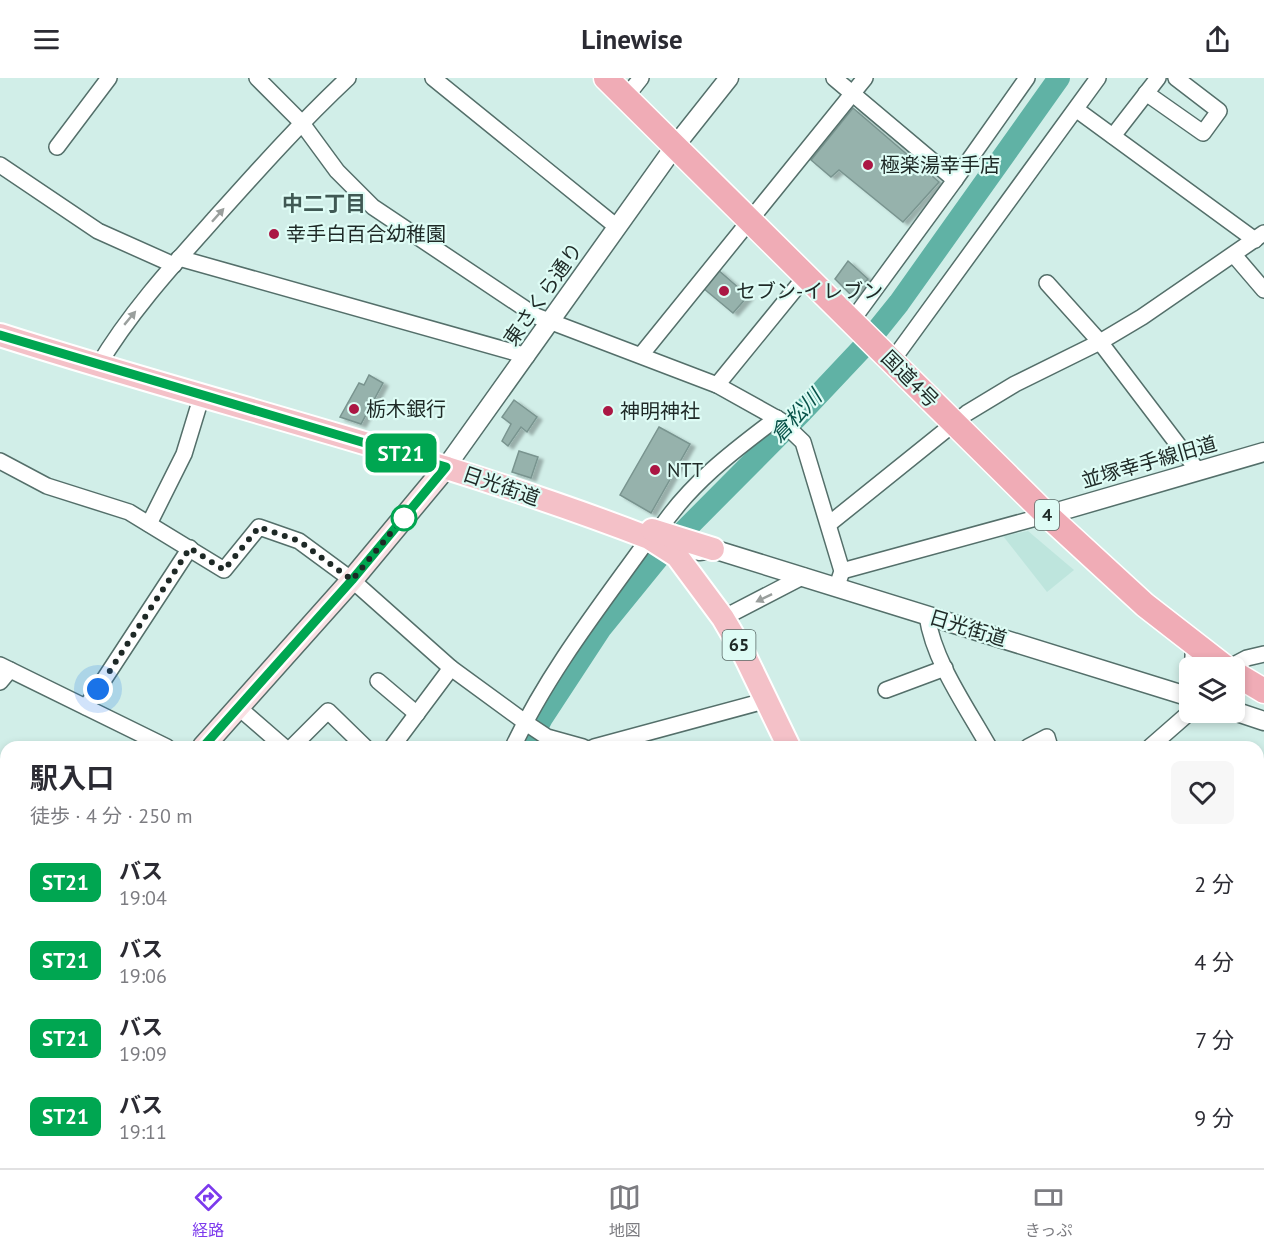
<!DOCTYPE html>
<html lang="ja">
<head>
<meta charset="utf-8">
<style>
  body { margin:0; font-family:"PT Sans","Noto Sans JP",sans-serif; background:#f7f7f7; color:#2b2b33; height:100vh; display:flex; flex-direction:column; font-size:22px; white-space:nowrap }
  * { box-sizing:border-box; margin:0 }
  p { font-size:20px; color:#7c7c81 }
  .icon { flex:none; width:33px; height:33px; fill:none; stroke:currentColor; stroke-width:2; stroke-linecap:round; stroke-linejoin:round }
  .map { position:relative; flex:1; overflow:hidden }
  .sheet { position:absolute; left:0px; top:663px; width:1264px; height:428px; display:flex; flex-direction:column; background:#fff; border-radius:18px 18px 0 0; box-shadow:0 3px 9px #0003 }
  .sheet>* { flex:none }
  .badge { padding:0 12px; border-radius:9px; font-size:21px; line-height:39px }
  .tools { position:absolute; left:1179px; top:579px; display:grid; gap:12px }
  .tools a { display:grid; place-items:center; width:66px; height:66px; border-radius:9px; background:#fff; box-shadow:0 3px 9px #0003; font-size:30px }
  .you { position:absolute; width:30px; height:30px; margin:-15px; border:4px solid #fff; border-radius:50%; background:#1a73e8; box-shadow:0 0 0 9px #1a73e833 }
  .map>.badge { position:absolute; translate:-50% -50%; box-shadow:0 0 0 3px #fff }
  .round { display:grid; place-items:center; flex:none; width:63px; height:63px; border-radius:9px; background:#f7f7f7 }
  .summary { display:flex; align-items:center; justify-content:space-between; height:102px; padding:0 30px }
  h1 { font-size:28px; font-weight:700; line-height:45px }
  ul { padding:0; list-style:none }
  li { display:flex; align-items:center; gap:18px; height:78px; padding:0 30px }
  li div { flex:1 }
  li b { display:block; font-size:22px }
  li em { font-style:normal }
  li .badge { min-width:66px; font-weight:700; text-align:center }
  header { display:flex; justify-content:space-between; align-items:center; height:78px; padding:0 30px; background:#fff; font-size:27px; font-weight:700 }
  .menu { display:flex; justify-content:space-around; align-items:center; height:84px; border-top:2px solid #e1e1e2; background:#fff; font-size:16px; color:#7c7c81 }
  .menu a { display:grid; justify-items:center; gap:3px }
  .menu .on { color:#7c3aed }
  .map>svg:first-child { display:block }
  .built { fill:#bee5dd }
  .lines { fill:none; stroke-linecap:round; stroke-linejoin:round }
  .river { stroke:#60b2a5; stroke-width:22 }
  .building { fill:#96b2ac; stroke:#79948f; stroke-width:1.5; filter:url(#shadow) }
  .minor-casing { stroke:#546f6a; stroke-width:18 }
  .tertiary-casing { stroke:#546f6a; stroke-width:21 }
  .secondary-casing { stroke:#546f6a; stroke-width:24 }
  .primary-casing { stroke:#fff; stroke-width:26 }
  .trunk-casing { stroke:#fff; stroke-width:27 }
  .minor { stroke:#fff; stroke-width:15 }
  .tertiary { stroke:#fff; stroke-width:18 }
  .secondary { stroke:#fae0e3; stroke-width:21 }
  .primary { stroke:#f4c1c8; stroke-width:22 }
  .trunk { stroke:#f0acb6; stroke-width:24 }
  .rail-casing { stroke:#62736f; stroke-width:6 }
  .rail { stroke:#defcf5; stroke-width:4; stroke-dasharray:11; stroke-linecap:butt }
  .oneway { fill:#9a9f9d }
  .line-casing { stroke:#fff; stroke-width:14 }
  .line { stroke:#00a651; stroke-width:9 }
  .walk { stroke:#1e2926; stroke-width:6; stroke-dasharray:0 10.8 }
  .poi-dot { fill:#ab1744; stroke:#defcf5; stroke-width:2 }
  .stop-dot { fill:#fff; stroke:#00a651; stroke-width:3 }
  .labels { text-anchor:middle; stroke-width:4.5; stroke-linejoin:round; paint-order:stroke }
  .shield { fill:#defcf5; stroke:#586864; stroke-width:1.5 }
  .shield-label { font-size:18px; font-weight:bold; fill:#1e2926 }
  .poi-label { font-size:20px; fill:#1e2926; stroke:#defcf5; text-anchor:start }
  .street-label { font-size:20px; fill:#1e2926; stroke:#defcf5 }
  .neighbourhood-label { font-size:21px; font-weight:bold; fill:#405954; stroke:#defcf5 }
  .water-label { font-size:21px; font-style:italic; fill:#085249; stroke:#defcf5 }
</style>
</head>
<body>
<header><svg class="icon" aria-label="menu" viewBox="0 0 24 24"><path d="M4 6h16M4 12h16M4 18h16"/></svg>Linewise<svg class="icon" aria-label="share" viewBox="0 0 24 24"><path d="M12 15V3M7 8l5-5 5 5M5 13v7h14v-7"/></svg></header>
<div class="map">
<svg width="1264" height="1090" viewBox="0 0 1264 1090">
  <defs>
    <filter id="shadow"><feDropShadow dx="5" dy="3" stdDeviation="1.5" flood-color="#0004"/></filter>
  </defs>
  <rect width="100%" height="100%" fill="#d1eee8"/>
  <!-- built -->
  <g class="built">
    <path d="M1028,453L1074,492L1047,514L1003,458Z"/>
    <path d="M1264,952V1090H1195L1193,1085L1258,1084V957Z"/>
  </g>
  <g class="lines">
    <!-- river -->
    <g class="river">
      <path d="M527,669L542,640L601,550L662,475L801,335L866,266L899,225L1059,0"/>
      <path d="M0,962L6,963"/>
    </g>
  </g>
  <!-- building -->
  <g class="building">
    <path d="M853,30L939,104L903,144L839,92L831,99L811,82Z"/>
    <path d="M848,183L868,201L852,218L835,201Z"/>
    <path d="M717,191L748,218L733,235L703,210Z"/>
    <path d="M369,297L383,305L361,346L340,339L359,305L364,307Z"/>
    <path d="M514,322L537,339L527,354L521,349L508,368L502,363L511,346L502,339Z"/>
    <path d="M659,349L690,366L651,435L620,417Z"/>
    <path d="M519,373L538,379L531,400L512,394Z"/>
    <path d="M1264,966V1034L1258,1027V971Z"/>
  </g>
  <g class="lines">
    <!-- minor casing -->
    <g class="minor-casing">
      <g id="minor">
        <path d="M257,0L301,44L337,93L373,129L536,238L717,307L780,342L803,364L842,493L837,508"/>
        <path d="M433,0L617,149"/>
        <path d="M834,0L955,102L851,244"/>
        <path d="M1146,15L1203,55L1219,33L1176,0"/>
        <path d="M626,19L641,0"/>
        <path d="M1077,32L1255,162"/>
        <path d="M1113,58L1158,0"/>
        <path d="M57,69L109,0"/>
        <path d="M0,87L98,153L174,187"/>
        <path d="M955,102L1027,0"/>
        <path d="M1234,177L1264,212"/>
        <path d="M179,180L527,278"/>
        <path d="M1047,205L1100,264L1198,393"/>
        <path d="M641,277L865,0"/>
        <path d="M892,283L1098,0"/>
        <path d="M98,288C130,234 174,186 216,139C259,91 301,44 348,0"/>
        <path d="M717,307L805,199"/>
        <path d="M0,383L47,408L129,434L224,492L259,449L299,463L352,502L451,590L529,647L547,659L583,669"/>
        <path d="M149,446L184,376L202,317"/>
        <path d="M829,446L967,335L1015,306L1100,264L1142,239L1264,155"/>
        <path d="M658,454C688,407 733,373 777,340"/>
        <path d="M842,493L1047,437"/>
        <path d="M927,538C934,584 966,628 989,669"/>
        <path d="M723,540L804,498"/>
        <path d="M0,587L167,669"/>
        <path d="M1228,590L1247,580L1264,576"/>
        <path d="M378,603L417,636"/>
        <path d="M0,604L10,592"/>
        <path d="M886,612L945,590"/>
        <path d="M86,629L190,470"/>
        <path d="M238,629L284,669"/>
        <path d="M292,669L328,633L365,669"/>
        <path d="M392,669L451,590"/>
        <path d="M513,669C548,594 601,527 649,460"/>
        <path d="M594,669L768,622"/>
        <path d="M1028,669L1047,659L1050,669"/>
        <path d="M1150,669L1190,634"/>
        <path d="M1258,813L1264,808"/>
        <path d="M0,1071L6,1076"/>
        <path d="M17,1084L24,1090"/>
        <path d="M462,1084L465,1090"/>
        <path d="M514,1084L517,1090"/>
        <path d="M593,1084L594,1090"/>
        <path d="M1121,1084L1122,1090"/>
        <path d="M557,1090L569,1084"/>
      </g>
    </g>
    <!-- tertiary casing -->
    <g class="tertiary-casing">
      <g id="tertiary">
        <path d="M446,389L675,68L729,0"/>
        <path d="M1047,437L1264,374"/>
        <path d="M699,473L713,471L1190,619"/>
        <path d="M1194,590L1195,567"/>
        <path d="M1234,633L1264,643"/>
        <path d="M0,785L6,786"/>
        <path d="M0,834L6,835"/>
        <path d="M84,1084L96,1090"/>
        <path d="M113,1090L114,1084"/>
      </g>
    </g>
    <!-- secondary casing -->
    <g class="secondary-casing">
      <path id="secondary" d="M203,669L352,502L446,389"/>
    </g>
    <!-- primary casing -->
    <g class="primary-casing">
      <g id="primary">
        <path d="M0,257C216,326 437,378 649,460L677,478L723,540L744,576L789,669"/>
        <path d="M652,452L713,471"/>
        <path d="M959,1084L961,1090"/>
      </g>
    </g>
    <!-- trunk casing -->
    <g class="trunk-casing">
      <g id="trunk">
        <path d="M606,0L1047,437L1145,527L1226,590"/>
        <path d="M1234,595L1264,613"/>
      </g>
    </g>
    <!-- minor -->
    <use href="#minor" class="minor"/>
    <!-- tertiary -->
    <use href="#tertiary" class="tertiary"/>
    <!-- secondary -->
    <use href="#secondary" class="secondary"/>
    <!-- primary -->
    <use href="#primary" class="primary"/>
    <!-- trunk -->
    <use href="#trunk" class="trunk"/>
    <!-- rail casing -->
    <g class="rail-casing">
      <g id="rail">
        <path d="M0,914L6,915"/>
        <path d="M906,1084L936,1090"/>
        <path d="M943,1084L973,1090"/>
      </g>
    </g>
    <!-- rail -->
    <use href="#rail" class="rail"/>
  </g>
  <!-- one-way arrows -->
  <defs><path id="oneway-solid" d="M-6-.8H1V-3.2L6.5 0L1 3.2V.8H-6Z" transform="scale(1.5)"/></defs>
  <g class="oneway">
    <use href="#oneway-solid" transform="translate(218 137) rotate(-48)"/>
    <use href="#oneway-solid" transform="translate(130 240) rotate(-50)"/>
    <use href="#oneway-solid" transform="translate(764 520) rotate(154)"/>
  </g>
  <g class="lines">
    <!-- line casing -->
    <g class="line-casing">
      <path id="line" d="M0,257L446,389L352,502L203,669"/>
    </g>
    <!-- line -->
    <use href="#line" class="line"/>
    <!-- walk -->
    <path class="walk" d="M98,611L190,470L224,492L259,449L299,463L352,502L409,433L404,440"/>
  </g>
  <!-- markers -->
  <g class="poi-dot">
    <circle cx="868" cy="87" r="6"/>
    <circle cx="274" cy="156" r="6"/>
    <circle cx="724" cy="213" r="6"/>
    <circle cx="354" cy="331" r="6"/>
    <circle cx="608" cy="333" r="6"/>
    <circle cx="655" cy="392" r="6"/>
  </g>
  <circle class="stop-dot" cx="404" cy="440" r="12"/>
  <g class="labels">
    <!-- shield labels -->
    <g class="shield">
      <rect x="1035" y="422" width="24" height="30" rx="4.5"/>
      <rect x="722.5" y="552" width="33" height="30" rx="4.5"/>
    </g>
    <g class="shield-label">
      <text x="1047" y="443">4</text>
      <text x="739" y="573">65</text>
    </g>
    <!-- poi labels -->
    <g class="poi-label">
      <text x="880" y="94">極楽湯幸手店</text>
      <text x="286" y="163">幸手白百合幼稚園</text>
      <text x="736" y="220">セブン-イレブン</text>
      <text x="366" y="338">栃木銀行</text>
      <text x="620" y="340">神明神社</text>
      <text x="667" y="399">NTT</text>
    </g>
    <!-- street labels -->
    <g class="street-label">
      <text transform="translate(543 216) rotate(-55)" y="7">東さくら通り</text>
      <text transform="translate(910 301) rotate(45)" y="7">国道4号</text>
      <text transform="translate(1149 384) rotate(-16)" y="7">並塚幸手線旧道</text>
      <text transform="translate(501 408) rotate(19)" y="7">日光街道</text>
      <text transform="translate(968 550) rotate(17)" y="7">日光街道</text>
    </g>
    <!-- neighbourhood labels -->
    <g class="neighbourhood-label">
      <text x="324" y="133">中二丁目</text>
    </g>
    <!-- water labels -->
    <g class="water-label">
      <text transform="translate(796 338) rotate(-46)" y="7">倉松川</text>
    </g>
  </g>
</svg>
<div class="tools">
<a><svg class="icon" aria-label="layers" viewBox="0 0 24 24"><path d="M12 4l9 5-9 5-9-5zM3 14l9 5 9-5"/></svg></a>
</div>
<div class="you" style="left:98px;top:611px"></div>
<b class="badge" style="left:401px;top:375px;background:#00a651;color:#fff">ST21</b>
<section class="sheet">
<div class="summary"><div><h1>駅入口</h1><p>徒歩 · 4 分 · 250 m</p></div><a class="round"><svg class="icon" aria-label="heart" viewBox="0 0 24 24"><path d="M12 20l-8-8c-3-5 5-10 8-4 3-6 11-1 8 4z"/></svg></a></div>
<ul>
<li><span class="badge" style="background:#00a651;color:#fff">ST21</span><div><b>バス</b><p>19:04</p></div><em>2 分</em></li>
<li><span class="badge" style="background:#00a651;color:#fff">ST21</span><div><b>バス</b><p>19:06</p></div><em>4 分</em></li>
<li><span class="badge" style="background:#00a651;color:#fff">ST21</span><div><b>バス</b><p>19:09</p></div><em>7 分</em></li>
<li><span class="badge" style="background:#00a651;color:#fff">ST21</span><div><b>バス</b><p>19:11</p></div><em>9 分</em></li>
</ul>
</section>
</div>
<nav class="menu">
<a class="on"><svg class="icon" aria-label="directions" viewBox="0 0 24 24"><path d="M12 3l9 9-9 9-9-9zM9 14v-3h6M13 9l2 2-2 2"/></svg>経路</a>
<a><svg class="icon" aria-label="map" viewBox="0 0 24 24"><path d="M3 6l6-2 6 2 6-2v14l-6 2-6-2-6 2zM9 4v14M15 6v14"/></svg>地図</a>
<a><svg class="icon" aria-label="tickets" viewBox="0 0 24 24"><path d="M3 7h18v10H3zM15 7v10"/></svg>きっぷ</a>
</nav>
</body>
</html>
